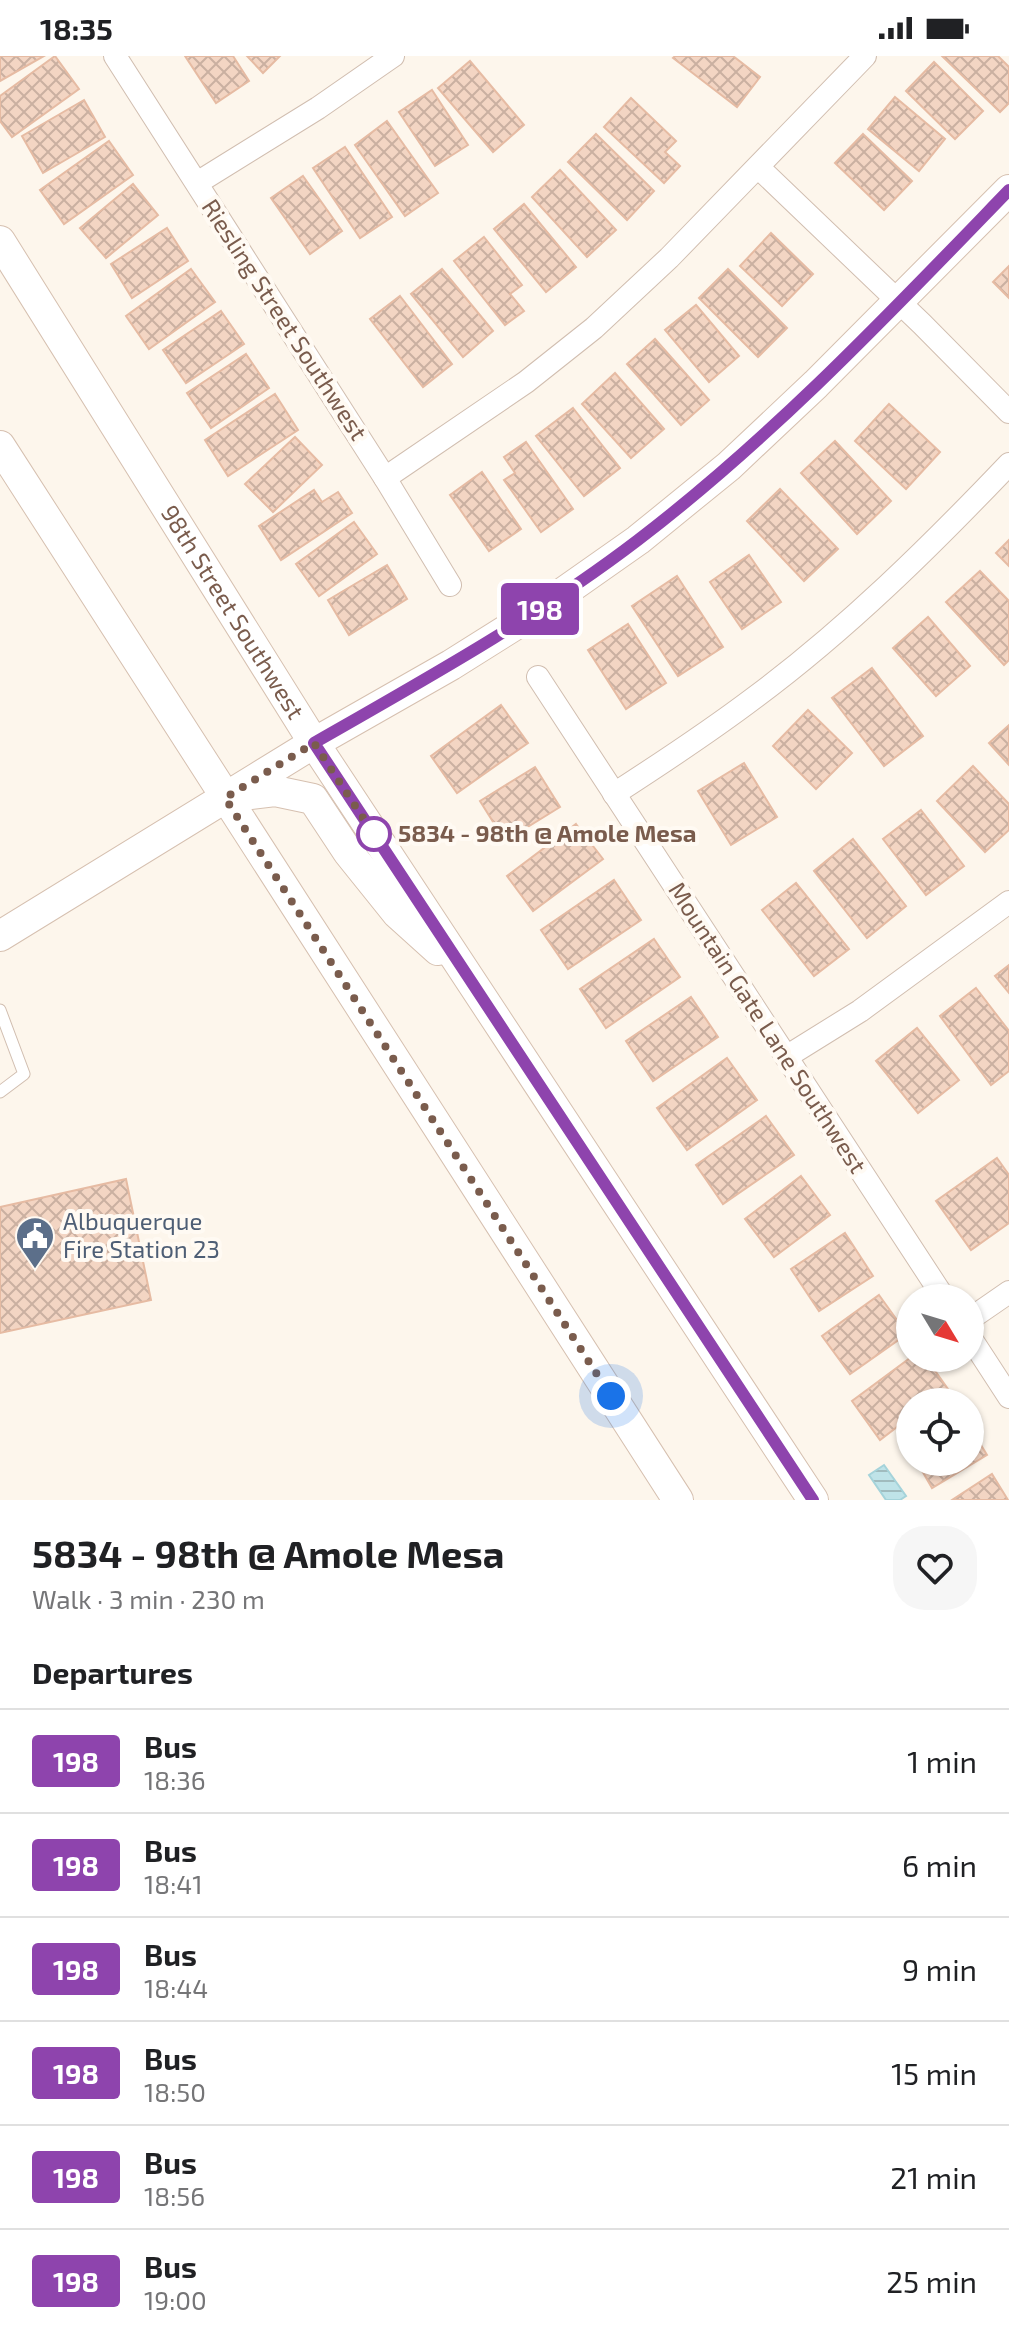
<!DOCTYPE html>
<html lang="en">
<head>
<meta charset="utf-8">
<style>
  body { margin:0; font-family:"Exo 2",sans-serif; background:#f6f6f6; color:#202124; height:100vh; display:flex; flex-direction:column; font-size:30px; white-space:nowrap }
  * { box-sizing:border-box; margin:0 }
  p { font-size:26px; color:#757577 }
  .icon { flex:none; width:44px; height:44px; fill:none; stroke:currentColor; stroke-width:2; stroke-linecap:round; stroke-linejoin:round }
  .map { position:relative; height:1444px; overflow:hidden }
  .drawer { display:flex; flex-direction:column; background:#fff; flex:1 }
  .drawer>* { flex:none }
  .badge { padding:0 16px; border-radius:6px; font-size:28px; line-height:52px }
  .needle { width:52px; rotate:128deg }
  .buttons { position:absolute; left:896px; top:1228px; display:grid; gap:16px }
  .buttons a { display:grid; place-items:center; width:88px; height:88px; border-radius:50%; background:#fff; box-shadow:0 2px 6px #0004; font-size:40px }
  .you { position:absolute; width:40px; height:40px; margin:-20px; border:6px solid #fff; border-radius:50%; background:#1a73e8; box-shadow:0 0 0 12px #1a73e833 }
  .map>.badge { position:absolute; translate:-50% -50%; box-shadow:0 0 0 4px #fff }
  h2 { padding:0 32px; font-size:30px; line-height:72px }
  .round { display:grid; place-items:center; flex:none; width:84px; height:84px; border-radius:32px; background:#f6f6f6 }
  .headline { display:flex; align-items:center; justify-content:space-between; height:136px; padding:0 32px }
  h1 { font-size:38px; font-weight:700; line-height:60px }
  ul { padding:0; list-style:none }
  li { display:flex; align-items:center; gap:24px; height:104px; padding:0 32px; border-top:2px solid #e0e0e0 }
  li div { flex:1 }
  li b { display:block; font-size:30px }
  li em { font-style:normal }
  li .badge { min-width:88px; font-weight:700; text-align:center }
  .status { display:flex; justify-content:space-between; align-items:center; height:56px; padding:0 40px; background:#fff; direction:ltr }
  .status svg { height:22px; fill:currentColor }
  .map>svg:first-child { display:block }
  .water { fill:url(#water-rules); stroke:#a5d3da; stroke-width:2 }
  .building { fill:url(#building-cross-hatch); stroke:#e6bba3; stroke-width:2 }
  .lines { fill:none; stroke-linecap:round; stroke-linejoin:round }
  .lane-casing { stroke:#d1beb0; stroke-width:13 }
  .street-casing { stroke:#d1beb0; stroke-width:24 }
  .secondary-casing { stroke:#d6c0b0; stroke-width:32 }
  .lane { stroke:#fff; stroke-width:11 }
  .street { stroke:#fff; stroke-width:22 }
  .secondary { stroke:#fff; stroke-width:30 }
  .line-casing { stroke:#fff; stroke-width:18 }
  .line { stroke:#8e44ad; stroke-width:12 }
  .walk { stroke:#7a5c4d; stroke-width:8; stroke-dasharray:0 14.4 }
  .stop-dot { fill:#fff; stroke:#8e44ad; stroke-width:4 }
  .labels { text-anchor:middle; stroke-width:8; stroke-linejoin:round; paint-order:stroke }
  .street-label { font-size:24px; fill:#7a5c4d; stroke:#fffaf3 }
  .stop-label { font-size:24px; font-weight:bold; fill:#7a5c4d; stroke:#fffaf3; text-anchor:start }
  .service-label { font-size:24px; fill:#4e5e75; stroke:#fffaf3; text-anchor:start }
</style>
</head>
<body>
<div class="status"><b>18:35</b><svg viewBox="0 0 49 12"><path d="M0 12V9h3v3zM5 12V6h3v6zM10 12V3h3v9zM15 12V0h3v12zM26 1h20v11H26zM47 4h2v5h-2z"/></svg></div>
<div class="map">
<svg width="1009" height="1444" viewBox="0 0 1009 1444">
  <defs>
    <pattern id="water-rules" width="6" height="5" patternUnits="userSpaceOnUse" patternTransform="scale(2)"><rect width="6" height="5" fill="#bfe3e8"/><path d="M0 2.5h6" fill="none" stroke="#a0bbbe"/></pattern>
    <pattern id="building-cross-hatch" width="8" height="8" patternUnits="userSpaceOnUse" patternTransform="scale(2)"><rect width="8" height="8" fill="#f3d5c3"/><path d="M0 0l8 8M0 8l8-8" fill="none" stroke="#cab0a1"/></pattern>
  </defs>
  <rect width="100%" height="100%" fill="#fdf6ec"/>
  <!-- water -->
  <path class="water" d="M884,1409L906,1440L900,1444H886L869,1419Z"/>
  <!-- building -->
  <g class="building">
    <path d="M0,0H44L0,25Z"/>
    <path d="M55,0L79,33L12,81L0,65V40Z"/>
    <path d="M185,0H233L249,25L216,47Z"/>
    <path d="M247,0H280L263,17Z"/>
    <path d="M675,0H733L760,21L737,51L673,2Z"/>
    <path d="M942,0H998L1009,11V47L1000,56Z"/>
    <path d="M470,5L524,69L493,96L438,32Z"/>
    <path d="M934,6L983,55L955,83L906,35Z"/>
    <path d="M432,34L468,89L435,110L399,56Z"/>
    <path d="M895,41L945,83L919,115L868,73Z"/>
    <path d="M631,42L676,85L665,96L680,110L664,127L604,71Z"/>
    <path d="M84,44L105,81L43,117L22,80Z"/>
    <path d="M387,65L438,137L405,160L355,89Z"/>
    <path d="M596,78L654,135L627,164L568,106Z"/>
    <path d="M863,78L912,125L884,154L835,107Z"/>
    <path d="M109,85L133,119L64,168L40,134Z"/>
    <path d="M345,91L392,161L360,182L313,112Z"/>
    <path d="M560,114L616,174L587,201L532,141Z"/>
    <path d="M303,120L342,175L310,198L271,142Z"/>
    <path d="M133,128L158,159L106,202L80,172Z"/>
    <path d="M524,148L576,211L546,236L494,173Z"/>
    <path d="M167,172L188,205L132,242L111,208Z"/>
    <path d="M771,177L813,218L782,250L740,210Z"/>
    <path d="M484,181L522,229L510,238L524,255L505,269L454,205Z"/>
    <path d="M1009,210V242L993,226Z"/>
    <path d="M191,213L215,246L149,293L126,260Z"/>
    <path d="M442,213L493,275L463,301L411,238Z"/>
    <path d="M728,213L787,272L758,301L699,242Z"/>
    <path d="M400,240L452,308L423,331L370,263Z"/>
    <path d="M696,249L739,300L709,326L665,274Z"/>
    <path d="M221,255L244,288L186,327L163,294Z"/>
    <path d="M655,283L709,344L681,369L627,308Z"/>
    <path d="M246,298L269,332L211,372L187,337Z"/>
    <path d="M615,317L664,373L631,402L582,348Z"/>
    <path d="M275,338L298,374L228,420L205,384Z"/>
    <path d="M889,348L940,396L906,433L855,385Z"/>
    <path d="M573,352L620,412L584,440L536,380Z"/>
    <path d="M295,381L322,409L273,456L245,428Z"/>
    <path d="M835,385L891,445L857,478L801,417Z"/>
    <path d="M526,386L573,453L541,476L504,424L515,417L504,401Z"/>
    <path d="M482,416L521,473L489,495L450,439Z"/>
    <path d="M780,433L838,493L804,525L747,465Z"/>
    <path d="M314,434L322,446L338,436L352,457L281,504L259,470Z"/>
    <path d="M354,466L377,498L319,540L296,508Z"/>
    <path d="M1009,484V510L996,497Z"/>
    <path d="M749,499L781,546L742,573L710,526Z"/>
    <path d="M387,509L407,543L349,579L328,544Z"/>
    <path d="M980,515L1009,545V604L1004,609L946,546Z"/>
    <path d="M677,520L723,591L678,620L632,550Z"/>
    <path d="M928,561L970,610L936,640L893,592Z"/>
    <path d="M628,568L666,627L626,653L588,594Z"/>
    <path d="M872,612L923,680L884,710L832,642Z"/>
    <path d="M501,649L528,687L457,737L431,700Z"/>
    <path d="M808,654L852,697L816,733L773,690Z"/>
    <path d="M1009,669V709L989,687Z"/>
    <path d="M744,707L777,761L731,789L698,735Z"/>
    <path d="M973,710L1009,748V774L985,796L937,745Z"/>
    <path d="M535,711L560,751L505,785L480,745Z"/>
    <path d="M921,754L964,810L926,839L883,783Z"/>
    <path d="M576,768L603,803L533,855L507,820Z"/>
    <path d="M853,783L906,850L867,882L814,815Z"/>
    <path d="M614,824L641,864L568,913L541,874Z"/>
    <path d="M796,827L849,893L814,920L762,854Z"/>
    <path d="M654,883L680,921L606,972L580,933Z"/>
    <path d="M1009,909V937L995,920Z"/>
    <path d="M976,932L1009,975V1015L991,1029L940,960Z"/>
    <path d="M691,941L718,981L653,1025L626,985Z"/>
    <path d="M917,972L959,1024L918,1057L876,1005Z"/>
    <path d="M727,1002L757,1044L687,1094L657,1052Z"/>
    <path d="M766,1060L794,1099L723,1148L696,1109Z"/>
    <path d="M997,1102L1009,1119V1167L971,1194L936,1145Z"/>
    <path d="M801,1120L830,1159L774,1201L745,1163Z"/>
    <path d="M126,1123L151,1244L0,1277V1151Z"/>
    <path d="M845,1177L873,1220L819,1255L791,1213Z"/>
    <path d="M879,1239L907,1278L850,1318L822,1280Z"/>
    <path d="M910,1302H926L948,1333L931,1346H910V1361L880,1384L852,1345Z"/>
    <path d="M970,1371L987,1399L932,1432L917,1406H970Z"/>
    <path d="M992,1418L1008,1444H952Z"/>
  </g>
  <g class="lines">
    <!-- lane casing -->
    <g class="lane-casing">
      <path id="lane" d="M0,954L24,1018L0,1036"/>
    </g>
    <!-- street casing -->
    <g class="street-casing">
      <g id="street">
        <path d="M115,0L385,422L450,529"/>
        <path d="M758,111L922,268L1009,356"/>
        <path d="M197,127L318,52L393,0"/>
        <path d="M385,422L526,326L594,272L669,202L865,0"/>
        <path d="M538,621L944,1242"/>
        <path d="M614,738C662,707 709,676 754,642C847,573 930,491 1009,408"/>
        <path d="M786,1001L860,955L1009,846"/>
        <path d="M970,1263L1009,1236"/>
        <path d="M970,1281L1009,1341"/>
      </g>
    </g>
    <!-- secondary casing -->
    <g class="secondary-casing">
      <g id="secondary">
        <path id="s1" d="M0,185L314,687L813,1444"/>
        <path d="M0,390L678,1444"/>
        <path d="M235,740L275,735L313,743L348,796L397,857L438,894"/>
        <path d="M0,880L314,687L451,609L537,555L638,484L729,410L816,328L1009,134"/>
      </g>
    </g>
    <!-- lane -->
    <use href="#lane" class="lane"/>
    <!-- street -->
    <use href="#street" class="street"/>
    <!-- secondary -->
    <use href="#secondary" class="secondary"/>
  </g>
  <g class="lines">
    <!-- line casing -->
    <g class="line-casing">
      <path id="line" d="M813,1444L314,687C424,624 536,562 638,484C773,381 891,256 1009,134"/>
    </g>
    <!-- line -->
    <use href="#line" class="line"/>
    <!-- walk -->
    <path class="walk" d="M374,778L380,788L314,687L225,742L611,1340"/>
  </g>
  <!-- icons -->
  <defs>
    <g id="civic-pin" transform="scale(2)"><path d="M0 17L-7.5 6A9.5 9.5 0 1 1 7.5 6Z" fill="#5c6f8a" stroke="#fffaf3"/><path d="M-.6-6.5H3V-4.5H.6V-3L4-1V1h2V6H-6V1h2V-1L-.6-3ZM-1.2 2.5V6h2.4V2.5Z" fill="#fff"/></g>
  </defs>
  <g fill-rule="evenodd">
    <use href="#civic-pin" x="35" y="1180"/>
  </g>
  <!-- markers -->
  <circle class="stop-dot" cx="374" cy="778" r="16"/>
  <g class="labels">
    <!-- street labels -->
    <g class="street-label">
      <text transform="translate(284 264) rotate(57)" y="8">Riesling Street Southwest</text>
      <text dy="8" stroke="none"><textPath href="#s1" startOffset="438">98th Street Southwest</textPath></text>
      <text transform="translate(767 972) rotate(57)" y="8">Mountain Gate Lane Southwest</text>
    </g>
    <!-- stop labels -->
    <g class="stop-label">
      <text x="398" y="786">5834 - 98th @ Amole Mesa</text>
    </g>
    <!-- service labels -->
    <g class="service-label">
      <text x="63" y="1174">Albuquerque<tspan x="63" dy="28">Fire Station 23</tspan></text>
    </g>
  </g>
</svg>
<div class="buttons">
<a><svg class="needle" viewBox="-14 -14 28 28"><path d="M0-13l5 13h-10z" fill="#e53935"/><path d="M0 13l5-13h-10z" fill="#757577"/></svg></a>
<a><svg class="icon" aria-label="locate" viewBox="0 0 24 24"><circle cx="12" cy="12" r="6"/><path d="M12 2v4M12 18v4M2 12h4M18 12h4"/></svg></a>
</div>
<div class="you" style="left:611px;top:1340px"></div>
<b class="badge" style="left:540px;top:553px;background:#8e44ad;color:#fff">198</b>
</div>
<section class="drawer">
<div class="headline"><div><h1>5834 - 98th @ Amole Mesa</h1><p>Walk · 3 min · 230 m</p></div><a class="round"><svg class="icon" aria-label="heart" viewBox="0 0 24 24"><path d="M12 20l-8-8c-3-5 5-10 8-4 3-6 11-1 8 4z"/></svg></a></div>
<h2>Departures</h2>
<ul>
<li><span class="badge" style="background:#8e44ad;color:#fff">198</span><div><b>Bus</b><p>18:36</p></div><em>1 min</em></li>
<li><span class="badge" style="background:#8e44ad;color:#fff">198</span><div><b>Bus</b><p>18:41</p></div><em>6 min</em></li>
<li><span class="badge" style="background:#8e44ad;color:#fff">198</span><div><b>Bus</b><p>18:44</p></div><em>9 min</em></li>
<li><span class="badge" style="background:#8e44ad;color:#fff">198</span><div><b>Bus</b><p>18:50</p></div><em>15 min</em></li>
<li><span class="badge" style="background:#8e44ad;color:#fff">198</span><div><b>Bus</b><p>18:56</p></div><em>21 min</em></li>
<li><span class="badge" style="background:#8e44ad;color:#fff">198</span><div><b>Bus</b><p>19:00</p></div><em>25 min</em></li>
</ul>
</section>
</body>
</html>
